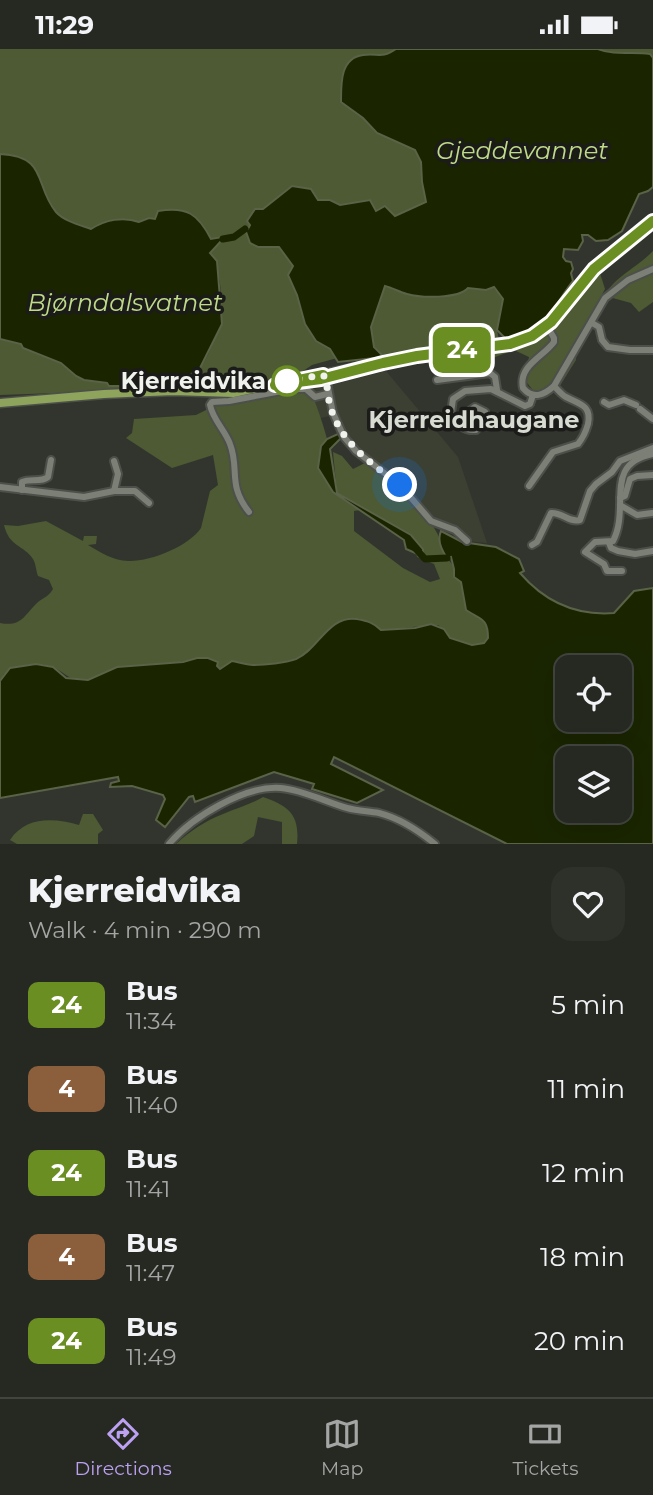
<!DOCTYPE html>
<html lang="en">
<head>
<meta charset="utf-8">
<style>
  body { margin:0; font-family:Montserrat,sans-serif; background:#2e302a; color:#f1f3f6; height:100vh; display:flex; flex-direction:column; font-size:26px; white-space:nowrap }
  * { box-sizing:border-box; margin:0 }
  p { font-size:23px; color:#a4a6a5 }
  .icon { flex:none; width:38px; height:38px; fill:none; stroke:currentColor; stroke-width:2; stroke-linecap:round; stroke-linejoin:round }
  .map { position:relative; height:795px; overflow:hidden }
  .panel { display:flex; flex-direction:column; background:#262822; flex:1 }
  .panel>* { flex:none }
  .badge { padding:0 14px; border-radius:10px; font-size:24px; line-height:46px }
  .controls { position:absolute; left:555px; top:606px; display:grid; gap:14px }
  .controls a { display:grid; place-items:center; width:77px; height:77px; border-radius:14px; background:#262822; box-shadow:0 7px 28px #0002,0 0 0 2px #424440; font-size:35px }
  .you { position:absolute; width:35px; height:35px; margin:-18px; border:5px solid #fff; border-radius:50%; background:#1a73e8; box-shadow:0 0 0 10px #1a73e833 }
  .map>.badge { position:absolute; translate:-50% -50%; box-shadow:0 0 0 4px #fff }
  .round { display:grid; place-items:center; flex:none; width:74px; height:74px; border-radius:21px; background:#2e302a }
  .headline { display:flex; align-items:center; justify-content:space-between; height:119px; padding:0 28px }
  h1 { font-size:33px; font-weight:800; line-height:52px }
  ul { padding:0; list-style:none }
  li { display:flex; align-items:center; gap:21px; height:84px; padding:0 28px }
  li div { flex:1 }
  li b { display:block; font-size:26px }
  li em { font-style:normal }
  li .badge { min-width:77px; font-weight:700; text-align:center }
  .status { display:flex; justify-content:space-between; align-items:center; height:49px; padding:0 35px; background:#262822; direction:ltr }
  .status svg { height:19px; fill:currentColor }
  .dock { display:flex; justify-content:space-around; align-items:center; height:98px; border-top:2px solid #424440; background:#262822; font-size:19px; color:#a4a6a5 }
  .dock a { display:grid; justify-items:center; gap:4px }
  .dock .active { color:#bca0f2 }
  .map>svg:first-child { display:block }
  .built { fill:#3b4032 }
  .green { fill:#4d5a33 }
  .water { fill:#1a2500; stroke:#5a6247; stroke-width:2; fill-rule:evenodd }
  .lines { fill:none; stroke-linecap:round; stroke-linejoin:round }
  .river { stroke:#1a2500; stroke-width:7 }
  .minor-casing { stroke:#4d504a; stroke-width:10 }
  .major-casing { stroke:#4d504a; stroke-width:11 }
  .minor { stroke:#7c7f76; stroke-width:6 }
  .major { stroke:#8ea35b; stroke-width:8 }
  .line-casing { stroke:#fff; stroke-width:16 }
  .line { stroke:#6b8e23; stroke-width:10 }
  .walk { stroke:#f0f2ed; stroke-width:7; stroke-dasharray:0 12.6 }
  .stop-dot { fill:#fff; stroke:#6b8e23; stroke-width:3.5 }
  .labels { text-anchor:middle; stroke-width:7; stroke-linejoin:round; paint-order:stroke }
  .stop-label { font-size:23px; font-weight:bold; fill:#f0f2ed; stroke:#1b1c19; text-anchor:end }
  .water-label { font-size:24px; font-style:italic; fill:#bfda88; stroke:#1b1c19 }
  .neighbourhood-label { font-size:24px; font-weight:bold; fill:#d7dbd1; stroke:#1b1c19 }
</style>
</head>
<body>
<div class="status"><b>11:29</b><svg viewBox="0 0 49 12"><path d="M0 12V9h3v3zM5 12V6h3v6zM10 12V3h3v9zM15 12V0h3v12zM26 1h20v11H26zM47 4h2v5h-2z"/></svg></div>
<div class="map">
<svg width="653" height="795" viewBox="0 0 653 795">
  <rect width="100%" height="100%" fill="#32352d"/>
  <!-- built -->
  <path class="built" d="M386,322L458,408L487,494L467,492L455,481L436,475L344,388L330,367L242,385L275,345L315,340Z"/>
  <!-- green -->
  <g class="green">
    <path d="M0,0H396L386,7L341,53L363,69L377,84L415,101L421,113L422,133L426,153L395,167L387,161L376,162L369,151L340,156L330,151H318L292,137L263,160H255L247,172L250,175L248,180H245C249,200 263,198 279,198L293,217L289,227L297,246L305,275L316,292L330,300L337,309L312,316L303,322C312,346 321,366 327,390L321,397L333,443L360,461L354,462V482L403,519L430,533L440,530L434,515L417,508L416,503L420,506L399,480L337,444L333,403L342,407L353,420L373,410C397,431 422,456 437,484C441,491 440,498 444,505C450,515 455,513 454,528L461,533C463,539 463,551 467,556C477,571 488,565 488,589L484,594C473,597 459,594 450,589C445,586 443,579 438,576C434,575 390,581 381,581C372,574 359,566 346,570C324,578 314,603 294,610C286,613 260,617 251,616C237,616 233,612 220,620L208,609C196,608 186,612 175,614C154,616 131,617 110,622C100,624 94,631 84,631C72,631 69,628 60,622C41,610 20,615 3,626V631L0,632V574C21,578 24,567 35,556C41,549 48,549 53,540L49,531L38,527C36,522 36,515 33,510C24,496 9,498 4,476L18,477L46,472L83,492L84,487H97L96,495L88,496C100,503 114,512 128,512C150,513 189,497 201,479L210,442L218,436L213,406L172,419L126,389L132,384L134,370L196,366L208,360L216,328L139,341L0,346V290L21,295L23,299L61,314L76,327L119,338L185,331L196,320L199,321C221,288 230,241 210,204L215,198C203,176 200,164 174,160C162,166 149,174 135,175C111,175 115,168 91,180L71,173L57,165L22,108L0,105Z"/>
    <path d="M598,0H653V9L649,5L609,4Z"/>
    <path d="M653,202V253L639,263L631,254L609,248L598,268C601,232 632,224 653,202Z"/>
    <path d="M599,221L605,240L575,296L576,311L559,338L538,348L525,331L529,308L514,301L482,313H442L429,316L421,304L384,308C380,303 375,300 373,294C367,280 379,251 385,237L425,248L468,239L486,241L492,237L503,250L497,281L500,297C547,302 575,253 599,221Z"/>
    <path d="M263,748C289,757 300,766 297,795H282V773L258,768L254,787L242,795H176C190,782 205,772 223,765C237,759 250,756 263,748Z"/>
    <path d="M83,765H93L103,781L98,785V795H17L10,791C26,767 54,769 79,776Z"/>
  </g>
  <!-- water -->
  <g class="water">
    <path d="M396,0H598C616,7 631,2 650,5L653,9V138L648,142L639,145L622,182L608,191L596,192L588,186H582L583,192L578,201L564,200L563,208L566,212L571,213L573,220L571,224L573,232C558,250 548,279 523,286C517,287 512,287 506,290L497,281L503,250L494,238L486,241L468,239C458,250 421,249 407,245C399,243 393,239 385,237L371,278L374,298L384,308L338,313L330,300L316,292L305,275L297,246L288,226L293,217L279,198H258L250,194L245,180H248L250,176L247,172L255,160H263L292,137L311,140L318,151H330L340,156L370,151L376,162L385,157L395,167L426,153L422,133L421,113L415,101L377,84L363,69L341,53C341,35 340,9 363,6C379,4 381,10 396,0Z"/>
    <path d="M0,105C48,107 34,136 56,163C64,172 80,176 91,180C105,171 123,167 139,173L149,169L155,170L158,162C187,157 198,165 211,190L222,188L223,190L210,204L217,212L222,275L199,321L196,320L184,333L182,331L163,335L158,332L143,338L133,337L132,340L129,337H109L107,334L84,331L76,327L61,314L23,299L21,295L0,290Z"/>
    <path d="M340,384L342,388L330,400L337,444L411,486L423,500V504L420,506L406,500L404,491L333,443L318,419L321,397L327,390Z"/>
    <path d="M441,482L462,493L496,498L519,510L524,522L520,524C545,553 575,567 614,564L634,542L653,539V795H507L334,708L331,715L383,741L357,754L312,740L314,735L274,723L195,753L193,747L189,748L165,778L156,771L165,750L163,746L132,737L110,738L111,734L119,732L118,728L0,749V632L10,619L36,615L53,618L66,629L88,631L117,618L183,613L197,609H208L218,613L217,617L220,620L232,612C238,613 246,616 253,616C265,616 285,614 296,610C319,600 328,566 357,570C368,572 374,574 381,581L415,579L431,575L444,580L450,589L472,596L484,594L488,589C488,569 481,571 466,561L461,533L454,528V520L451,508L447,509C442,502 437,491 441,482ZM567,618H620V670H567ZM567,709H620V761H567Z"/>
  </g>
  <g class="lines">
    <!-- river -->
    <g class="river">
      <path d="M223,190L234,188L245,180"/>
      <path d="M416,500L425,510L447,509"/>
    </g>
    <!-- minor casing -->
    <g class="minor-casing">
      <g id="minor">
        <path d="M592,274L599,278L602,291L608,298L630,301H653"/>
        <path d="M547,277L554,289V293C543,308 518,317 523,339C533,351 544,346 554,337L605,249L628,231L653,220"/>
        <path d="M323,326L326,329L333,364L344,388L356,402L401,437L431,472L455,481L467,492"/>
        <path d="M437,331L490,324L495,328L497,341"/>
        <path d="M604,353L609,356L624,351L636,356"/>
        <path d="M640,360L653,370"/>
        <path d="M467,364L475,358L485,363L482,373L476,381C465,382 454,375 451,364L453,350L465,342L491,340L525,357L530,355L533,346"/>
        <path d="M114,412L118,425L114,442"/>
        <path d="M529,437L553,403L578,395C583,389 586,382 588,375C592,356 579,355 566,348C562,346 557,340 554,337"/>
        <path d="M0,438L84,448L114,442H135L149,454"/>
        <path d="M22,441V433C31,429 40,434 48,428L51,411"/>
        <path d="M620,449L625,447L630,430L637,427L653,426"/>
        <path d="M620,456L637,466L652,464"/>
        <path d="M249,463C227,435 240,421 230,395C225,381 213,371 210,356L212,353L229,352L292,340H306L315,348L327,345"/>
        <path d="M609,494L611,499L618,502L635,505L653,502"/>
        <path d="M532,496L537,493L551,464C562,463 569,474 580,471L590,442L596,435L612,423L620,412L653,399"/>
        <path d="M622,522H607L604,515L585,503L595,493L613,492C631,458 602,415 653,405"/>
        <path d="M169,795C192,768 245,736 281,739C303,741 326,753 347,759C358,762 368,762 379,764C399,769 419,782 435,795"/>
      </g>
    </g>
    <!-- major casing -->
    <g class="major-casing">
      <path id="major" d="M0,354L104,345L173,342L233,344L372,315L510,295L532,287L547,277L601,211L653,172"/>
    </g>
    <!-- minor -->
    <use href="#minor" class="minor"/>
    <!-- major -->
    <use href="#major" class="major"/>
  </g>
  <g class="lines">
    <!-- line casing -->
    <g class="line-casing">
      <path id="line" d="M323,326L275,336L321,330L383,314L417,307L510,295L532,287L551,273L594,220L653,172"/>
    </g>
    <!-- line -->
    <use href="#line" class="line"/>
    <!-- walk -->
    <path class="walk" d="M287,332L323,326L326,329C327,335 327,340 328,346C334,389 368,412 400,436"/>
  </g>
  <!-- markers -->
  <circle class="stop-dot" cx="287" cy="332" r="14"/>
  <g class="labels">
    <!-- stop labels -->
    <g class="stop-label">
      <text x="266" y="340">Kjerreidvika</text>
    </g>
    <!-- water labels -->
    <g class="water-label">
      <text x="522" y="110">Gjeddevannet</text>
      <text x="125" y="262">Bjørndalsvatnet</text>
    </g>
    <!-- neighbourhood labels -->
    <g class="neighbourhood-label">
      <text x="474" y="379">Kjerreidhaugane</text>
    </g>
  </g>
</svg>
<div class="controls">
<a><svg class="icon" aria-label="locate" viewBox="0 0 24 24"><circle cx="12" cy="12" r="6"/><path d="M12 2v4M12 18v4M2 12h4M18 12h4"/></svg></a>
<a><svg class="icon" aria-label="layers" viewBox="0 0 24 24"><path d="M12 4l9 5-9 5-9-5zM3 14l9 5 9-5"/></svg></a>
</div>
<div class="you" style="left:400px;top:436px"></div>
<b class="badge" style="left:462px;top:301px;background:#6b8e23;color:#fff">24</b>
</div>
<section class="panel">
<div class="headline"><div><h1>Kjerreidvika</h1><p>Walk · 4 min · 290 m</p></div><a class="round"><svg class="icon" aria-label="heart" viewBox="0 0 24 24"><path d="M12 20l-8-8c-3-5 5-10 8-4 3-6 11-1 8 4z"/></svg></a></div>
<ul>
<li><span class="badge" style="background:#6b8e23;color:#fff">24</span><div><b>Bus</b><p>11:34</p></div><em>5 min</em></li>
<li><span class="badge" style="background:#8b5e3c;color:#fff">4</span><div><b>Bus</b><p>11:40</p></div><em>11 min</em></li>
<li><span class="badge" style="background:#6b8e23;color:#fff">24</span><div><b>Bus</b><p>11:41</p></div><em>12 min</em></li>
<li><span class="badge" style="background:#8b5e3c;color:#fff">4</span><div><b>Bus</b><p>11:47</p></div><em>18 min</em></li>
<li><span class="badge" style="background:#6b8e23;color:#fff">24</span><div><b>Bus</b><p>11:49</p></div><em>20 min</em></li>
</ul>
</section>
<nav class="dock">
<a class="active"><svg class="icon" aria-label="directions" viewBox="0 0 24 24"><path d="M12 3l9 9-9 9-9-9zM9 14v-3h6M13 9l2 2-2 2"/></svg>Directions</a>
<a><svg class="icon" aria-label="map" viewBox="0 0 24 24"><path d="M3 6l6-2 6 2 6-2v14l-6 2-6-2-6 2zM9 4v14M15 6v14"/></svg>Map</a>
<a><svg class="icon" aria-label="tickets" viewBox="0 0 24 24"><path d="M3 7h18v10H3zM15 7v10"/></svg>Tickets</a>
</nav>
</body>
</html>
